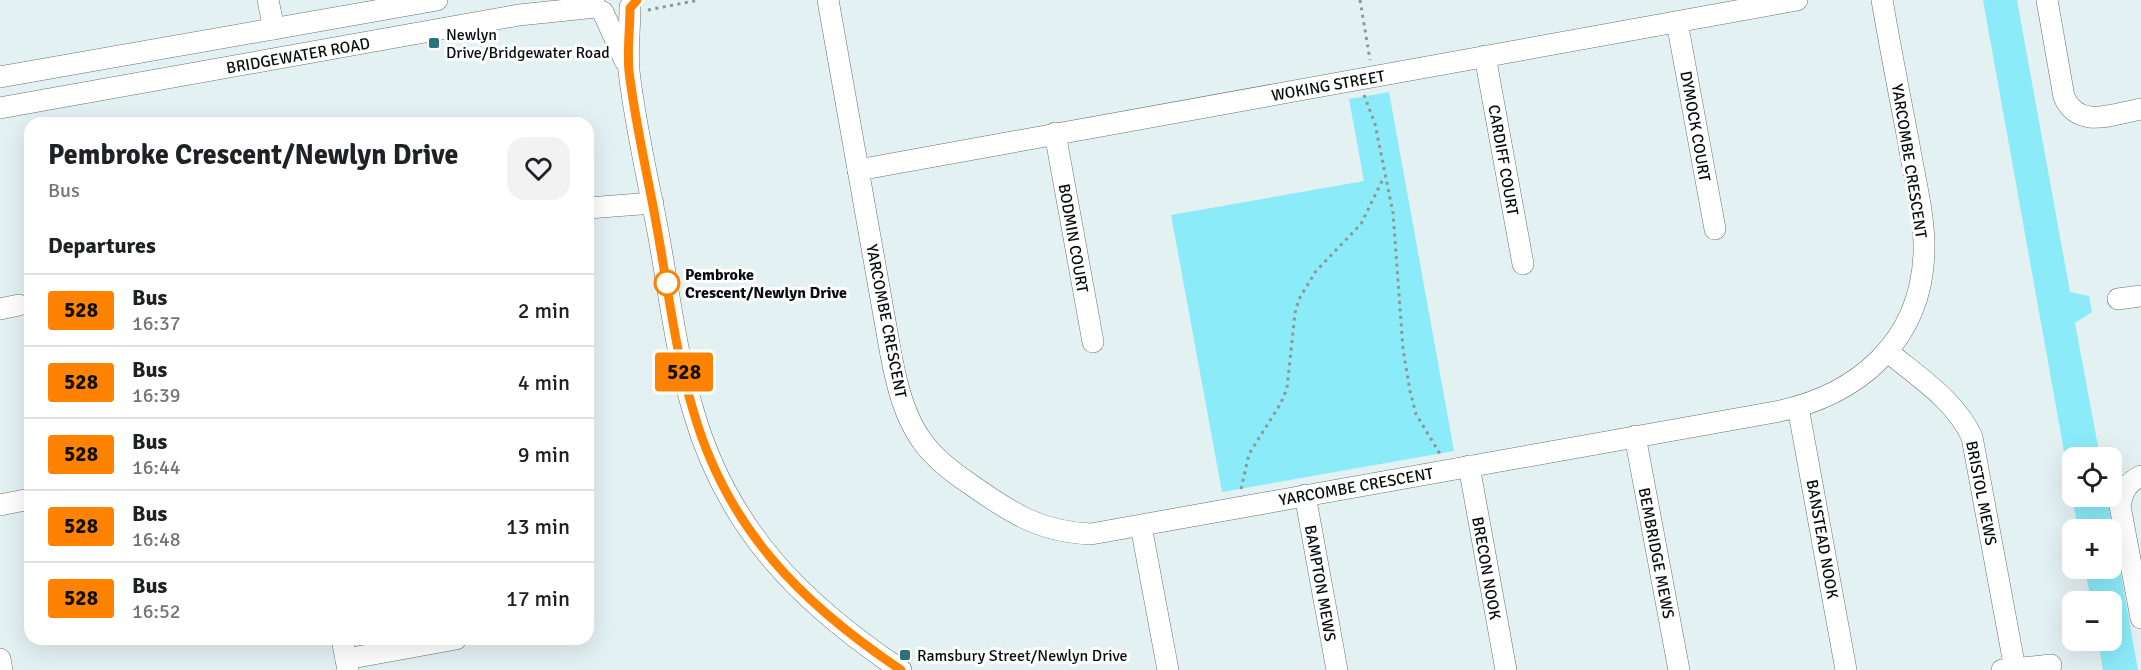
<!DOCTYPE html>
<html lang="en">
<head>
<meta charset="utf-8">
<style>
  body { margin:0; font-family:Signika,sans-serif; background:#f2f2f2; color:#202124; height:100vh; display:flex; flex-direction:column; font-size:22px; white-space:nowrap }
  * { box-sizing:border-box; margin:0 }
  p { font-size:20px; color:#757577 }
  .icon { flex:none; width:33px; height:33px; fill:none; stroke:currentColor; stroke-width:2; stroke-linecap:round; stroke-linejoin:round }
  .map { position:relative; flex:1; overflow:hidden }
  .panel { position:absolute; left:24px; top:117px; width:570px; height:528px; display:flex; flex-direction:column; background:#fff; border-radius:18px; box-shadow:0 6px 24px #0002 }
  .panel>* { flex:none }
  .badge { padding:0 12px; border-radius:4px; font-size:21px; line-height:39px }
  .fabs { position:absolute; left:2062px; top:447px; display:grid; gap:12px }
  .fabs a { display:grid; place-items:center; width:60px; height:60px; border-radius:12px; background:#fff; box-shadow:0 6px 24px #0002; font-size:30px }
  .map>.badge { position:absolute; translate:-50% -50%; box-shadow:0 0 0 3px #fff }
  h2 { padding:0 24px; font-size:22px; line-height:54px }
  .round { display:grid; place-items:center; flex:none; width:63px; height:63px; border-radius:18px; background:#f2f2f2 }
  .head { display:flex; align-items:center; justify-content:space-between; height:102px; padding:0 24px }
  h1 { font-size:28px; font-weight:700; line-height:45px }
  ul { padding:0; list-style:none }
  li { display:flex; align-items:center; gap:18px; height:72px; padding:0 24px; border-top:2px solid #e0e0e0 }
  li div { flex:1 }
  li b { display:block; font-size:22px }
  li em { font-style:normal }
  li .badge { min-width:66px; font-weight:700; text-align:center }
  .map>svg:first-child { display:block }
  .green { fill:#8cebf9 }
  .lines { fill:none; stroke-linecap:round; stroke-linejoin:round }
  .minor-casing { stroke:#667273; stroke-width:22 }
  .path { stroke:#8c9697; stroke-width:3; stroke-dasharray:3 4.5; stroke-linecap:butt }
  .minor { stroke:#fff; stroke-width:21 }
  .line-casing { stroke:#fff; stroke-width:14 }
  .line { stroke:#ff8200; stroke-width:9 }
  .poi-dot { fill:#2a737c; stroke:#fff; stroke-width:2 }
  .stop-dot { fill:#fff; stroke:#ff8200; stroke-width:3 }
  .labels { text-anchor:middle; stroke-width:6; stroke-linejoin:round; paint-order:stroke }
  .poi-label { font-size:16px; fill:#090d0e; stroke:#fff; text-anchor:start }
  .street-label { font-size:16px; fill:#090d0e; stroke:#fff }
  .stop-label { font-size:16px; font-weight:bold; fill:#090d0e; stroke:#fff; text-anchor:start }
</style>
</head>
<body>
<div class="map">
<svg width="2141" height="670" viewBox="0 0 2141 670">
  <rect width="100%" height="100%" fill="#e4f1f3"/>
  <!-- green -->
  <g class="green">
    <path d="M1983,0H2017L2070,292L2089,296L2092,312L2075,323L2100,457L2073,458V496L2107,497L2138,670H2103L2098,641L2112,640V602L2091,601L2085,569L2112,568V530L2078,529Z"/>
    <path d="M1389,92L1454,451L1222,492L1171,215L1364,181L1349,99Z"/>
  </g>
  <g class="lines">
    <!-- minor casing -->
    <g class="minor-casing">
      <g id="minor">
        <path d="M268,0L274,29"/>
        <path d="M828,0L891,355C897,385 904,416 922,441C935,459 952,472 970,484C1011,513 1040,532 1091,534L1775,412C1857,396 1921,342 1924,253C1925,215 1914,177 1908,139C1899,93 1890,46 1882,0"/>
        <path d="M2047,0L2064,97C2079,130 2112,114 2141,109"/>
        <path d="M630,7C630,28 627,51 629,71C635,125 648,179 658,232C669,291 676,353 693,410C727,529 801,603 901,670"/>
        <path d="M603,12L625,61"/>
        <path d="M1677,22L1715,229"/>
        <path d="M1485,56L1523,264"/>
        <path d="M0,77L437,0"/>
        <path d="M0,108L519,15L596,7"/>
        <path d="M1055,133L1093,342"/>
        <path d="M858,170L1797,0"/>
        <path d="M588,208L653,203"/>
        <path d="M2118,299L2141,296"/>
        <path d="M0,309L19,305"/>
        <path d="M1887,351C1918,377 1955,400 1972,437L2015,669"/>
        <path d="M1798,407L1846,670"/>
        <path d="M1635,436L1679,670"/>
        <path d="M1469,466L1506,670"/>
        <path d="M2141,476C2127,483 2123,490 2120,506L2141,618"/>
        <path d="M1305,495L1337,670"/>
        <path d="M0,505L30,499"/>
        <path d="M1141,526L1168,670"/>
        <path d="M342,639L348,670"/>
        <path d="M0,659L2,670"/>
        <path d="M346,659L456,639"/>
        <path d="M2002,670L2051,665"/>
      </g>
    </g>
    <!-- path -->
    <g class="path">
      <path d="M1360,0L1370,60"/>
      <path d="M648,10L699,0"/>
      <path d="M1364,95L1375,124L1393,213L1403,349L1410,391L1416,414L1440,454"/>
      <path d="M1241,489L1249,454L1281,403L1287,388L1295,313L1299,299L1316,271L1361,224L1383,179"/>
    </g>
    <!-- minor -->
    <use href="#minor" class="minor"/>
  </g>
  <g class="lines">
    <!-- line casing -->
    <g class="line-casing">
      <path id="line" d="M637,0L630,8C630,28 627,51 629,71C635,123 648,176 657,228C668,288 675,351 693,410C727,529 801,603 901,670"/>
    </g>
    <!-- line -->
    <use href="#line" class="line"/>
  </g>
  <!-- markers -->
  <g class="poi-dot">
    <rect x="428" y="37" width="12" height="12" rx="3"/>
    <rect x="899" y="649" width="12" height="12" rx="3"/>
  </g>
  <circle class="stop-dot" cx="667" cy="283" r="12"/>
  <g class="labels">
    <!-- poi labels -->
    <g class="poi-label">
      <text x="446" y="40">Newlyn<tspan x="446" dy="18">Drive/Bridgewater Road</tspan></text>
      <text x="917" y="661">Ramsbury Street/Newlyn Drive</text>
    </g>
    <!-- street labels -->
    <g class="street-label">
      <text transform="translate(298 55) rotate(-10)" y="6">BRIDGEWATER ROAD</text>
      <text transform="translate(1328 85) rotate(-10)" y="6">WOKING STREET</text>
      <text transform="translate(1696 126) rotate(80)" y="6">DYMOCK COURT</text>
      <text transform="translate(1504 160) rotate(80)" y="6">CARDIFF COURT</text>
      <text transform="translate(1910 161) rotate(81)" y="6">YARCOMBE CRESCENT</text>
      <text transform="translate(1074 238) rotate(80)" y="6">BODMIN COURT</text>
      <text transform="translate(887 321) rotate(79)" y="6">YARCOMBE CRESCENT</text>
      <text transform="translate(1356 486) rotate(-10)" y="6">YARCOMBE CRESCENT</text>
      <text transform="translate(1982 493) rotate(79)" y="6">BRISTOL MEWS</text>
      <text transform="translate(1823 539) rotate(80)" y="6">BANSTEAD NOOK</text>
      <text transform="translate(1657 553) rotate(79)" y="6">BEMBRIDGE MEWS</text>
      <text transform="translate(1487 568) rotate(80)" y="6">BRECON NOOK</text>
      <text transform="translate(1321 583) rotate(80)" y="6">BAMPTON MEWS</text>
    </g>
    <!-- stop labels -->
    <g class="stop-label">
      <text x="685" y="280">Pembroke<tspan x="685" dy="18">Crescent/Newlyn Drive</tspan></text>
    </g>
  </g>
</svg>
<div class="fabs">
<a><svg class="icon" aria-label="locate" viewBox="0 0 24 24"><circle cx="12" cy="12" r="6"/><path d="M12 2v4M12 18v4M2 12h4M18 12h4"/></svg></a>
<a>+</a>
<a>−</a>
</div>
<b class="badge" style="left:684px;top:372px;background:#ff8200;color:#111">528</b>
<section class="panel">
<div class="head"><div><h1>Pembroke Crescent/Newlyn Drive</h1><p>Bus</p></div><a class="round"><svg class="icon" aria-label="heart" viewBox="0 0 24 24"><path d="M12 20l-8-8c-3-5 5-10 8-4 3-6 11-1 8 4z"/></svg></a></div>
<h2>Departures</h2>
<ul>
<li><span class="badge" style="background:#ff8200;color:#111">528</span><div><b>Bus</b><p>16:37</p></div><em>2 min</em></li>
<li><span class="badge" style="background:#ff8200;color:#111">528</span><div><b>Bus</b><p>16:39</p></div><em>4 min</em></li>
<li><span class="badge" style="background:#ff8200;color:#111">528</span><div><b>Bus</b><p>16:44</p></div><em>9 min</em></li>
<li><span class="badge" style="background:#ff8200;color:#111">528</span><div><b>Bus</b><p>16:48</p></div><em>13 min</em></li>
<li><span class="badge" style="background:#ff8200;color:#111">528</span><div><b>Bus</b><p>16:52</p></div><em>17 min</em></li>
</ul>
</section>
</div>
</body>
</html>
